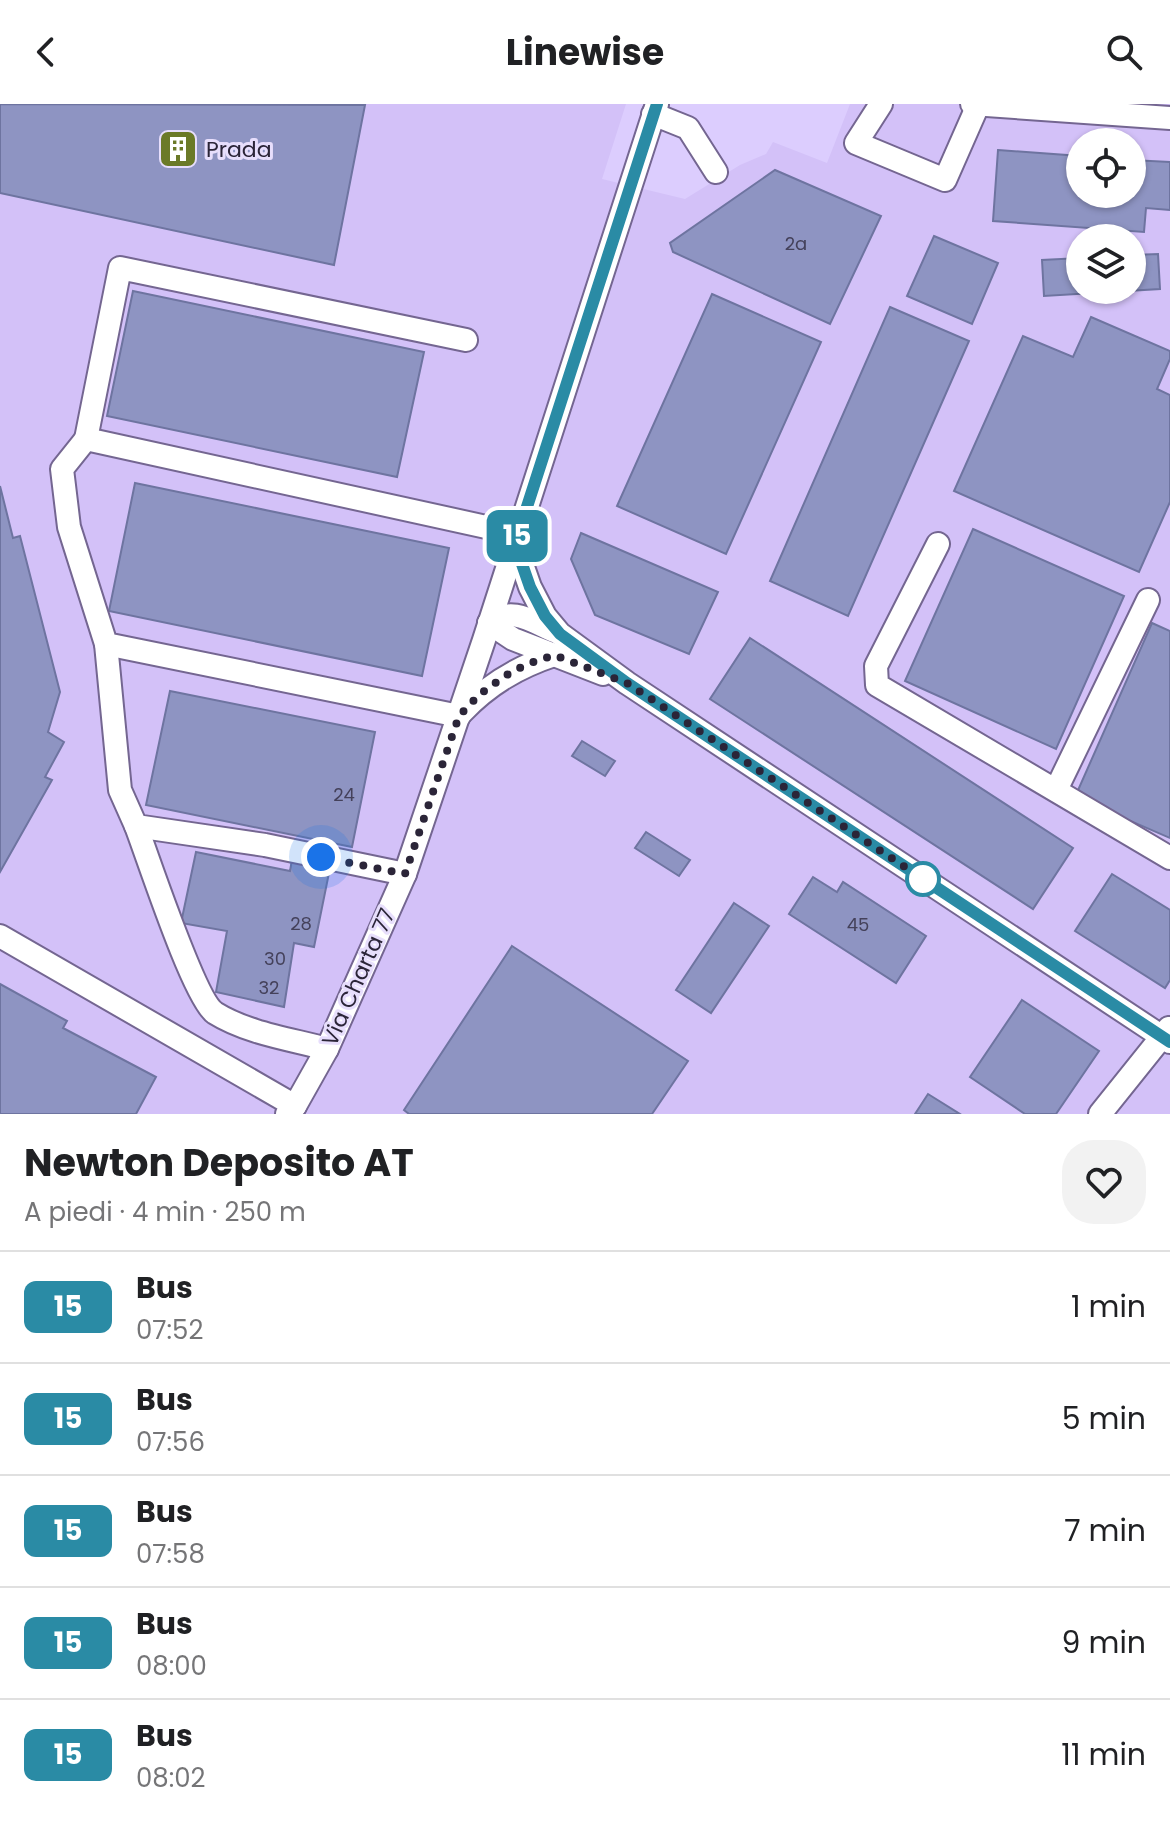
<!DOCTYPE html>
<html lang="it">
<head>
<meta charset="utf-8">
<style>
  body { margin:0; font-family:Poppins,sans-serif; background:#f2f2f2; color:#202124; height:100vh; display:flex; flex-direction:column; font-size:30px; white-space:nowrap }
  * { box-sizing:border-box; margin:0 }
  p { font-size:26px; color:#757577 }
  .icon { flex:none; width:44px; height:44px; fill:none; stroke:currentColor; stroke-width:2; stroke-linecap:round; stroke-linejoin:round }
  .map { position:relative; height:1010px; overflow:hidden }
  .side { display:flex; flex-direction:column; background:#fff; flex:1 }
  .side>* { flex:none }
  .badge { padding:0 16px; border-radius:12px; font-size:28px; line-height:52px }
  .fabs { position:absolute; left:1066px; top:24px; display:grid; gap:16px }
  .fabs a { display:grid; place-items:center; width:80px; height:80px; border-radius:50%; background:#fff; box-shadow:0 2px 6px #0004; font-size:40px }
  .you { position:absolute; width:40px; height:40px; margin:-20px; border:6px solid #fff; border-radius:50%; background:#1a73e8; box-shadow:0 0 0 12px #1a73e833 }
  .map>.badge { position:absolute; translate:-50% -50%; box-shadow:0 0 0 4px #fff }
  .round { display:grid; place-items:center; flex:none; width:84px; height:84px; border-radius:32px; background:#f2f2f2 }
  .head { display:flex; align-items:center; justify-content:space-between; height:136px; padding:0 24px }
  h1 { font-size:38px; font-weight:700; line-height:60px }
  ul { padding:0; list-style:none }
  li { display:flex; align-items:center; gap:24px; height:112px; padding:0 24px; border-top:2px solid #e0e0e0 }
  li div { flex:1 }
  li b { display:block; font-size:30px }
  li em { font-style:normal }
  li .badge { min-width:88px; font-weight:700; text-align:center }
  header { display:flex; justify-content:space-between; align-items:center; height:104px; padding:0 24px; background:#fff; font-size:36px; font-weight:700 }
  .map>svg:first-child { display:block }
  .built { fill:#d3c1f8; fill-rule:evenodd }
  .building { fill:#8e94c2; stroke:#6e74a0; stroke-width:2 }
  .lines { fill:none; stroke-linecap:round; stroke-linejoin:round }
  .minor-casing { stroke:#746691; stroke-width:26 }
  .minor { stroke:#fff; stroke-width:22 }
  .line-casing { stroke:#fff; stroke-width:18 }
  .line { stroke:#2a8ba5; stroke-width:12 }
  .walk { stroke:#2b2538; stroke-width:8; stroke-dasharray:0 14.4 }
  .stop-dot { fill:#fff; stroke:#2a8ba5; stroke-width:4 }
  .labels { text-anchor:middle; stroke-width:6; stroke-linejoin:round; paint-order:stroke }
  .number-label { font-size:18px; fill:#44415a }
  .poi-label { font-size:22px; fill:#2b2538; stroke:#e7defc; text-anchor:start }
  .street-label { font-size:22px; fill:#2b2538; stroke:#e7defc }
</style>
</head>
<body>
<header><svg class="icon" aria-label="back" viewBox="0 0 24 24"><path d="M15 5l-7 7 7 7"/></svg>Linewise<svg class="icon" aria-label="search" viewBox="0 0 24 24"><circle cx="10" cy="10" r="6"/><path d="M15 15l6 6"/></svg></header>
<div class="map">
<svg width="1170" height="1010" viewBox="0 0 1170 1010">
  <rect width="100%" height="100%" fill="#dccdfe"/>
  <!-- built -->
  <path class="built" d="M0,0H626L602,75L685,95L740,61L766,50L773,38L827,59L850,0H1170V1010H0ZM1080,38H1132V90H1080ZM1080,134H1132V186H1080Z"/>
  <!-- building -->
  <g class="building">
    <path d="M0,0L365,1L334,161L0,89Z"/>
    <path d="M998,46L1080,52V90H1132V56L1170,58V106L1146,104L1144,128L993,117Z"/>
    <path d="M775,66L881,112L830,220L673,148L670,139Z"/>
    <path d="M934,132L998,159L972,220L907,192Z"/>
    <path d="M1158,150L1160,185L1044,192L1042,156L1080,154V186H1132V151Z"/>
    <path d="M133,187L424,248L397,373L107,312Z"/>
    <path d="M712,190L821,238L726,450L617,402Z"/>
    <path d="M890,203L969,237L848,512L770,477Z"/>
    <path d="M1091,213L1170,247V255L1157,285L1170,291V398L1139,468L954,387L1023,232L1073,253Z"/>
    <path d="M135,379L449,444L422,572L109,507Z"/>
    <path d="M0,382L13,434L20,432L60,588L48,628L64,638L45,673L52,676L0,768Z"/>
    <path d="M973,425L1124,492L1056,645L905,577Z"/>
    <path d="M581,429L718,488L689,550L595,511L571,455Z"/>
    <path d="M1152,519L1170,527V734L1075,693Z"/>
    <path d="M750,534L1073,744L1033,805L710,595Z"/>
    <path d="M170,587L375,628L352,743L146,701Z"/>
    <path d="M582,637L615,657L605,672L572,652Z"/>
    <path d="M646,728L690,756L679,772L635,744Z"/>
    <path d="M196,748L290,767L293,750L331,759L314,843L294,839L284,903L216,888L227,827L181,819Z"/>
    <path d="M1112,770L1170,806V876L1165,884L1075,827Z"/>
    <path d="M813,773L837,788L843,778L926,832L896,879L789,810Z"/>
    <path d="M734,799L769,822L711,909L676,886Z"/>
    <path d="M512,842L688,957L652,1010H409L404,1006Z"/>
    <path d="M0,880L67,917L63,924L156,973L136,1010H0Z"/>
    <path d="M1022,896L1099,947L1056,1010H1025L970,973Z"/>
    <path d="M928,990L960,1010H915Z"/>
  </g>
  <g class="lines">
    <!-- minor casing -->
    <g class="minor-casing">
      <g id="minor">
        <path d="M881,0L856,39L945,76L978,1"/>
        <path d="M972,0L1170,14"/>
        <path d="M653,10L688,24L716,68"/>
        <path d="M466,236L120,164L86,335L518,430"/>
        <path d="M86,335L62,365L69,423L106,540L459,612"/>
        <path d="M515,440L530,483L545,512L560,530L627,579L1170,938"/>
        <path d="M938,440L876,562L877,581L1170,754"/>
        <path d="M489,519L513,535L603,570"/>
        <path d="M489,519C512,502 531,517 554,527"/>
        <path d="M106,540L120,686L136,722L265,741L405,770"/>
        <path d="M462,608C489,580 518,563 554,551"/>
        <path d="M1056,686L1148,496"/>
        <path d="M136,722C148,753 194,895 215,909C247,929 290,935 327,945"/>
        <path d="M0,832L295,1002"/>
        <path d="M287,1010L295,1002L327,945L405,770L484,536L657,0"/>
        <path d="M1100,1010L1169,924"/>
      </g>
    </g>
    <!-- minor -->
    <use href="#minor" class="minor"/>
  </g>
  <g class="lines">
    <!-- line casing -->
    <g class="line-casing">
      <path id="line" d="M657,0L515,440L530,483L545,512L560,530L627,579L1170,938"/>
    </g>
    <!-- line -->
    <use href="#line" class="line"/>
    <!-- walk -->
    <path class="walk" d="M321,753L405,770L459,612L480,590L505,572L525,561L554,551L627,579L923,775"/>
  </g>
  <!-- icons -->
  <defs>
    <g id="building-square" transform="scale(2)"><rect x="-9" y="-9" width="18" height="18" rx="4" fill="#6b7a28" stroke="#e7defc"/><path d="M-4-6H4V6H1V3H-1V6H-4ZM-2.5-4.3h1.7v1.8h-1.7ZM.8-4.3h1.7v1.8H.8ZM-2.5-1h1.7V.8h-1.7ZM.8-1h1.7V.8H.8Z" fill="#fff"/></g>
  </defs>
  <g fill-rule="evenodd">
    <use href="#building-square" x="178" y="45"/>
  </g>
  <!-- markers -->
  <circle class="stop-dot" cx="923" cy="775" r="16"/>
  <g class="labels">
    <!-- number labels -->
    <g class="number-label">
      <text x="796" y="146">2a</text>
      <text x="344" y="697">24</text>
      <text x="301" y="826">28</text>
      <text x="858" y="827">45</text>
      <text x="275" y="861">30</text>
      <text x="269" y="890">32</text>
    </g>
    <!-- poi labels -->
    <g class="poi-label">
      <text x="206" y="53">Prada</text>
    </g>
    <!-- street labels -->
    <g class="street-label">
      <text transform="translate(358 873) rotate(-66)" y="8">Via Charta 77</text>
    </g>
  </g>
</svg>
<div class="fabs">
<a><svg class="icon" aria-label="locate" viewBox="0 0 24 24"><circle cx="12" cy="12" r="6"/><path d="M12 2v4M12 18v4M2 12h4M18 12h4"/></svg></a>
<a><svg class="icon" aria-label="layers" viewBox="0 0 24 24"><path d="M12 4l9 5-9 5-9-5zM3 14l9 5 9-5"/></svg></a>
</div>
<div class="you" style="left:321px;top:753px"></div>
<b class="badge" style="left:517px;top:432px;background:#2a8ba5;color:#fff">15</b>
</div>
<section class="side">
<div class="head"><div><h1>Newton Deposito AT</h1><p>A piedi · 4 min · 250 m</p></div><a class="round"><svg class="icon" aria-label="heart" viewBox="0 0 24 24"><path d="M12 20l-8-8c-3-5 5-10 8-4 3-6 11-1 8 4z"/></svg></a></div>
<ul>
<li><span class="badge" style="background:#2a8ba5;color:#fff">15</span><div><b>Bus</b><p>07:52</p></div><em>1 min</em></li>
<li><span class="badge" style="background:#2a8ba5;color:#fff">15</span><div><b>Bus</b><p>07:56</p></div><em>5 min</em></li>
<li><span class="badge" style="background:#2a8ba5;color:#fff">15</span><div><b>Bus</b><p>07:58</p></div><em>7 min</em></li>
<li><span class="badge" style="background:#2a8ba5;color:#fff">15</span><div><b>Bus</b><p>08:00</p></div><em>9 min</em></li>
<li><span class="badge" style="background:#2a8ba5;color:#fff">15</span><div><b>Bus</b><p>08:02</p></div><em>11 min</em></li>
</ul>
</section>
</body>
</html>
